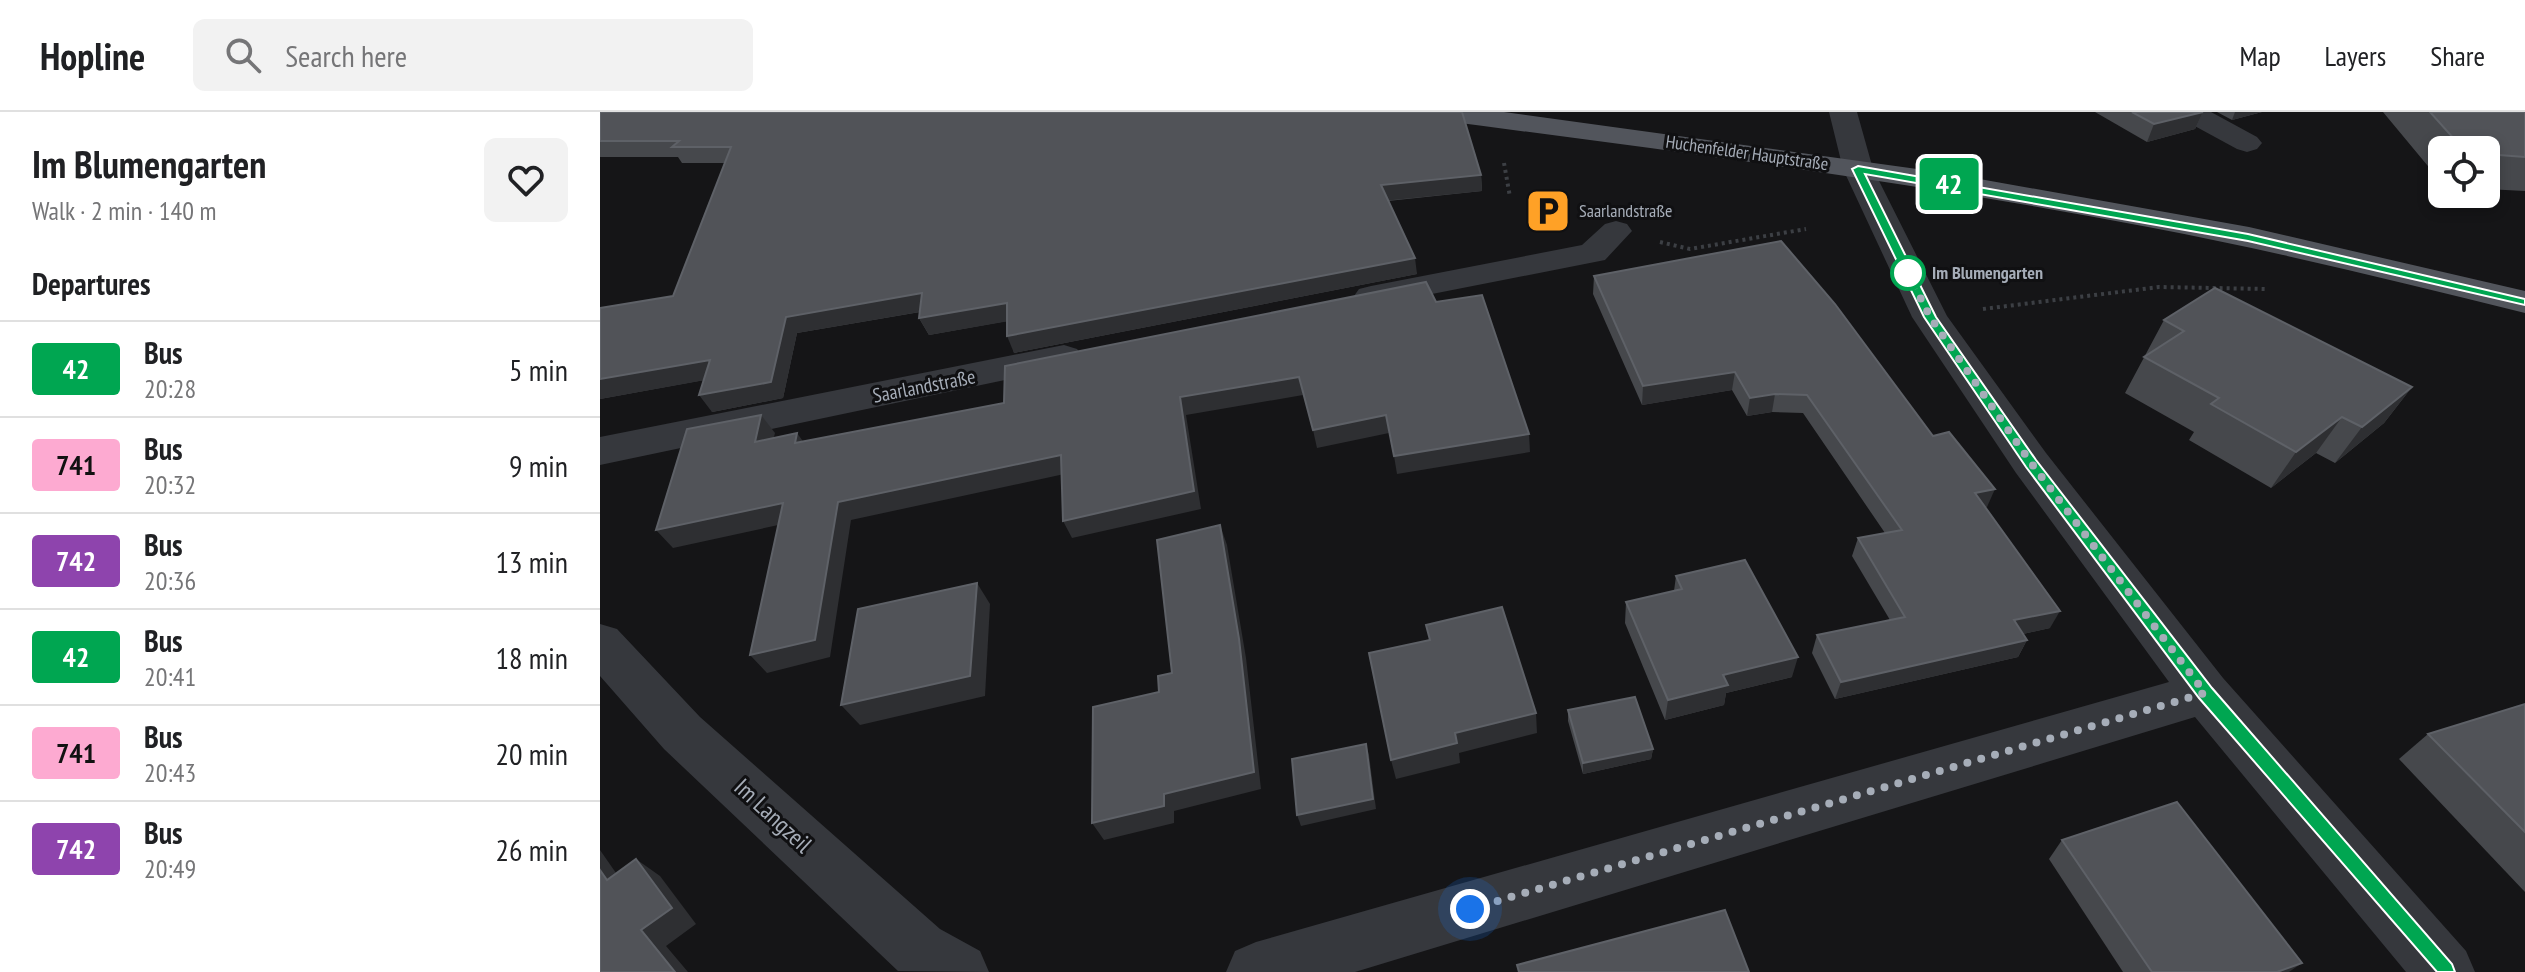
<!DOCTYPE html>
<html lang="en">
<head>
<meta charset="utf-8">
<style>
  body { margin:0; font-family:"PT Sans Narrow",sans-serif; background:#f2f2f2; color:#202124; height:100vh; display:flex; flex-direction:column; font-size:30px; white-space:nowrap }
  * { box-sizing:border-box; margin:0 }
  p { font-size:26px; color:#757577 }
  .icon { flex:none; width:44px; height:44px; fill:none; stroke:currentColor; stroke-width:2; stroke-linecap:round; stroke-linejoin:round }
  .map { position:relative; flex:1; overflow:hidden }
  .details { display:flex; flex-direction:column; background:#fff; width:600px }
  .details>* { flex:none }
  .badge { padding:0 16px; border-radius:6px; font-size:28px; line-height:52px }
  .fabs { position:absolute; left:1828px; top:24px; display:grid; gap:16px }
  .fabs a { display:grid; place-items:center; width:72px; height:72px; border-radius:12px; background:#fff; box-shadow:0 4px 12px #0003; font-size:40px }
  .you { position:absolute; width:40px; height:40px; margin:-20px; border:6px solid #fff; border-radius:50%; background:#1a73e8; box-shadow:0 0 0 12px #1a73e833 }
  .map>.badge { position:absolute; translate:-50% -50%; box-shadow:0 0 0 4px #fff }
  h2 { padding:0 32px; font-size:30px; line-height:72px }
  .round { display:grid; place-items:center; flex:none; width:84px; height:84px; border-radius:12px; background:#f2f2f2 }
  .head { display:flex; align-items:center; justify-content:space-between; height:136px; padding:0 32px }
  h1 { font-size:38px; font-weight:600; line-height:60px }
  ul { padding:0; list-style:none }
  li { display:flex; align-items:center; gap:24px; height:96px; padding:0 32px; border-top:2px solid #e0e0e0 }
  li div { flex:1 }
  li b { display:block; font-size:30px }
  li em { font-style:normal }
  li .badge { min-width:88px; font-weight:700; text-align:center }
  header { display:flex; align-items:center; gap:48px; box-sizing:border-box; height:112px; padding:0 40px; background:#fff; border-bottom:2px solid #e0e0e0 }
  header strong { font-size:38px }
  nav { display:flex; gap:44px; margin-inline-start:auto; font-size:28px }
  .search { width:560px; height:72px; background:#f2f2f2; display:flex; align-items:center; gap:20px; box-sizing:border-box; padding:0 28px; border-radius:12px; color:#757577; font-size:30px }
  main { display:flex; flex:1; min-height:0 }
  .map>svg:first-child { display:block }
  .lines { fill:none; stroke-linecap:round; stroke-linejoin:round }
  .path { stroke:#3c3f44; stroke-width:4; stroke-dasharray:3 4; stroke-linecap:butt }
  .minor { fill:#36383d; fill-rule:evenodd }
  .major { fill:#52555c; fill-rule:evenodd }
  .wall { fill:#46484c }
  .shaded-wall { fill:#2e2f32 }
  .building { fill:#515358; stroke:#5e6167; stroke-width:2 }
  .line { fill:#00a651; stroke:#fff; stroke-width:2 }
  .walk { stroke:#a6adb8; stroke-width:8; stroke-dasharray:0 14.4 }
  .stop-dot { fill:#fff; stroke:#00a651; stroke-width:4 }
  .labels { text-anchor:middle; stroke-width:6; stroke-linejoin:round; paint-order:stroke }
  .far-street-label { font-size:18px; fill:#a6adb8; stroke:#101012 }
  .far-poi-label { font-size:18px; fill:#a6adb8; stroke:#101012; text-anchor:start }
  .far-stop-label { font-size:18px; font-weight:bold; fill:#a6adb8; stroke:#101012; text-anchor:start }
  .street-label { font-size:20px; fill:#a6adb8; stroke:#101012 }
  .near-street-label { font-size:24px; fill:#a6adb8; stroke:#101012 }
</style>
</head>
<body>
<header>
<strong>Hopline</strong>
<div class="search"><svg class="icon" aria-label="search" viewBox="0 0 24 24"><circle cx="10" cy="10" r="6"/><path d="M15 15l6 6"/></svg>Search here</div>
<nav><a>Map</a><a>Layers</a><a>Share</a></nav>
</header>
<main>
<section class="details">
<div class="head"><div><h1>Im Blumengarten</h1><p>Walk · 2 min · 140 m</p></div><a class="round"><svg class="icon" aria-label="heart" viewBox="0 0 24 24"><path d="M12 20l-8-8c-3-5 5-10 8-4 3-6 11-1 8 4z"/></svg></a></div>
<h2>Departures</h2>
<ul>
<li><span class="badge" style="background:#00a651;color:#fff">42</span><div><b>Bus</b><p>20:28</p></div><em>5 min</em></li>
<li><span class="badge" style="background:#fdaad1;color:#111">741</span><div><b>Bus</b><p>20:32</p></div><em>9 min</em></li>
<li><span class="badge" style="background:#8e44ad;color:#fff">742</span><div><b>Bus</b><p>20:36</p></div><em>13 min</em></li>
<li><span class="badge" style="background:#00a651;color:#fff">42</span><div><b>Bus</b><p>20:41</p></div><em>18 min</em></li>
<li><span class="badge" style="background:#fdaad1;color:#111">741</span><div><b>Bus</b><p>20:43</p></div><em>20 min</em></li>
<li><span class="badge" style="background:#8e44ad;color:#fff">742</span><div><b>Bus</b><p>20:49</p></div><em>26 min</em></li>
</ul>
</section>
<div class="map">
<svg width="1925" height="860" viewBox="0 0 1925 860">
  <rect width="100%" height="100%" fill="#151517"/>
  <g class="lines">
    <!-- path -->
    <g class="path">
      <path d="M904,51L910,85"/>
      <path d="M1060,130L1090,137L1206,117"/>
      <path d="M1383,197L1559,175L1667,177"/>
    </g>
    <!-- minor -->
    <g class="minor">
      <path d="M1229,0H1257L1273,57L1347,204L1446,341L1623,566L1866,839L1875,860H1806L1595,605L755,860H626L635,839L656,830L1569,570L1416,361L1312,205L1243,57Z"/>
      <path d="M1576,0H1611L1657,25L1662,31L1657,37L1647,40L1637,37L1580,6Z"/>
      <path d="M1016,109L1027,112L1032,119L1005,148L771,194L759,191L754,184L759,177L771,174L982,133L1005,112Z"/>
      <path d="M464,233L477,237L483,245L477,253L0,353V325Z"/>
      <path d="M0,512L17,517L100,605L340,817L380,839L389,860L298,859L64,637L0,564Z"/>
    </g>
    <!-- major -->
    <path class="major" d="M823,0H904L1346,61L1649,115L1925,179V201C1800,170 1675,139 1548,115C1312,70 1075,39 837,8L827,6Z"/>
  </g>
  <!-- wall -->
  <g class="wall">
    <path d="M0,0L881,63L882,79L788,89L817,162L414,241L407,209L329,223L319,206L320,200L197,221L183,286L112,300L104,268L0,287V196L73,184L125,51H82L78,45H0Z"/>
    <path d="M1495,0H1603L1595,17L1547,30Z"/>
    <path d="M1617,0H1662L1632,8Z"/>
    <path d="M1783,0H1925V79L1886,77V38H1842V71Z"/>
    <path d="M994,164L1333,324L1387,395H1385L1450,516L1423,522L1427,528L1418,545L1235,587L1212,541L1217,523L1290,508L1252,444L1258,426L1285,421L1203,301L1172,300L1147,304L1132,278L1042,293L993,182Z"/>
    <path d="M1564,208L1812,275L1784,311L1735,351L1716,341L1671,376L1589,328L1594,320L1525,281Z"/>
    <path d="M1076,464L1192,565L1126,581L1124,593L1065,608L1025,511L1026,490L1074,479Z"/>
    <path d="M1925,592V780L1799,647L1828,622Z"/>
    <path d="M968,598L1053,637L1051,647L983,662L968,609Z"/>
    <path d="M1462,728L1689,860H1523L1449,747Z"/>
  </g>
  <!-- shaded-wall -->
  <g class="shaded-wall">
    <path d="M1603,0L1595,17L1547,30L1554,12Z"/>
    <path d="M1635,0H1662L1632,8Z"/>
    <path d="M881,63L882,79L783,89L781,73Z"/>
    <path d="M815,146L817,162L414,241L407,224Z"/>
    <path d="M322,181L331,198L197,221L183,286L112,300L99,283L186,205Z"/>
    <path d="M407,191L415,208L329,223L319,206Z"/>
    <path d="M110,248L122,265L0,287V267Z"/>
    <path d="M1135,260L1132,278L1042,293L1043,274Z"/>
    <path d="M699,265L703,283L586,303L601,397L472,426L463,409L580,285Z"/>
    <path d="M1812,275L1784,311L1735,351L1762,315Z"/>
    <path d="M1175,282L1172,300L1147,304L1150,286Z"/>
    <path d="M161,303L175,321L168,348L155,330Z"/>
    <path d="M786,303L789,321L717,336L713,318Z"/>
    <path d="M1742,305L1716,341L1671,376L1696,340Z"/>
    <path d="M197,321L210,339L195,331Z"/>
    <path d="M929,322L930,340L797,362L794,344Z"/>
    <path d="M461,343L469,361L251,408L230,545L167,561L150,543L238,390Z"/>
    <path d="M1395,377L1387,395L1368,400L1375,381Z"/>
    <path d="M183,391L197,409L73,436L56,418Z"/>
    <path d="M620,413L627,433L646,546L661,677L574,699V711L504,728L492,711L564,682Z"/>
    <path d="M377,471L390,492L385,584L260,613L241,593Z"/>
    <path d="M1460,499L1450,516L1405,526L1414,508Z"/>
    <path d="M1427,528L1418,545L1235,587L1241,570Z"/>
    <path d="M1198,545L1192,565L1126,581L1124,593L1065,608L1068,588L1123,563Z"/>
    <path d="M936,601L937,621L859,641L860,651L796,667L791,648L855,621Z"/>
    <path d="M766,632L769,643L776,697L701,714L697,703Z"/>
    <path d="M1053,637L1051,647L983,662V651Z"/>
    <path d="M0,738L32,784L7,768L0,758Z"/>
    <path d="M36,747L60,764L96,812L66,834L88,860H75L41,818Z"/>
    <path d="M1702,851L1689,860H1677Z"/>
  </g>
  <!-- building -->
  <g class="building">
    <path d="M0,0H862L881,63L781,73L815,146L407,224V191L319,206L322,181L186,205L171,270L99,283L110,248L0,267V196L73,184L131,35H72L79,29H0Z"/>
    <path d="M1532,0H1603L1554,12Z"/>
    <path d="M1830,0H1925V45L1886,42V38H1864Z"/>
    <path d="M1181,129L1235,192L1333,324L1349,320L1395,377L1375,381L1460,499L1414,508L1427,528L1241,570L1217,523L1305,505L1258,426L1302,418L1207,283L1175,282L1150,286L1135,260L1043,274L994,164Z"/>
    <path d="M826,170L836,190L882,183L929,322L794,344L786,303L713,318L699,265L580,285L594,379L463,409L461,343L238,390L215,528L150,543L183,391L56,418L87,317L161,303L155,330L197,321L195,331L404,291L405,254Z"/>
    <path d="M1615,176L1812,275L1762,315L1742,305L1696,340L1611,292L1619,286L1544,245L1584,219L1564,208Z"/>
    <path d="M620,413L639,527L654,660L564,682V694L492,711L493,595L559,580L558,564L572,561L557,428Z"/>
    <path d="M1145,448L1198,545L1123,563L1128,573L1068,588L1026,490L1082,477L1076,464Z"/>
    <path d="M377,471L370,564L241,593L258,497Z"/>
    <path d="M902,495L936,601L855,621L857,631L791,648L769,541L830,528L826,513Z"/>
    <path d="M1035,585L1053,637L983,651L968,598Z"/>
    <path d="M1925,592V720L1828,622Z"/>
    <path d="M766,632L773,687L697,703L692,647Z"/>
    <path d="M1577,690L1702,851L1677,860H1552L1462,728Z"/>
    <path d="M36,747L72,796L41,818L75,860H0V758L7,768Z"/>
    <path d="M1125,798L1149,860H919L917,853Z"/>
  </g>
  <!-- line -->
  <path class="line" d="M1258,54L1648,122L1925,187V193L1648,129L1265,62L1336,205L1436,348L1612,576L1852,852L1855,860H1837L1599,586L1426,355L1324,205L1252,57Z"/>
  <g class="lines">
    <!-- walk -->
    <path class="walk" d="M870,797L1605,581L1431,351L1330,205L1308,161"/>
  </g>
  <!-- icons -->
  <defs>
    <g id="parking-square" transform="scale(2.3)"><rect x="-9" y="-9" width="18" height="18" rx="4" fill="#ffa126" stroke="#101012"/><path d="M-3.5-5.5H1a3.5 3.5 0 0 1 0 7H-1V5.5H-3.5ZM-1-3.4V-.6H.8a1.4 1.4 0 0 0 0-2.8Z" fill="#111"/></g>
  </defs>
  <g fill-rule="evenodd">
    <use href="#parking-square" x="948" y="99"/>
  </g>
  <!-- markers -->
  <circle class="stop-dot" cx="1308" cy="161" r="16"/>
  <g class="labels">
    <!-- far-street labels -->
    <g class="far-street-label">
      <text transform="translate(1147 41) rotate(8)" y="6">Huchenfelder Hauptstraße</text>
    </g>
    <!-- far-poi labels -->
    <g class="far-poi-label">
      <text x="979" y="105">Saarlandstraße</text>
    </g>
    <!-- far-stop labels -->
    <g class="far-stop-label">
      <text x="1332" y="167">Im Blumengarten</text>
    </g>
    <!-- street labels -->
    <g class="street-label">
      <text transform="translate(324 274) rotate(-11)" y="7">Saarlandstraße</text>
    </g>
    <!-- near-street labels -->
    <g class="near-street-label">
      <text transform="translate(173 704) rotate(43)" y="8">Im Langzeil</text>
    </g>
  </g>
</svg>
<div class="fabs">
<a><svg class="icon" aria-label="locate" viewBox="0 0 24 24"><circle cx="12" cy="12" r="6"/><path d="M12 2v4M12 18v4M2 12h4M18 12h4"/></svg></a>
</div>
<div class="you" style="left:870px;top:797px"></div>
<b class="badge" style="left:1349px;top:72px;background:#00a651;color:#fff">42</b>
</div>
</main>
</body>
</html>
